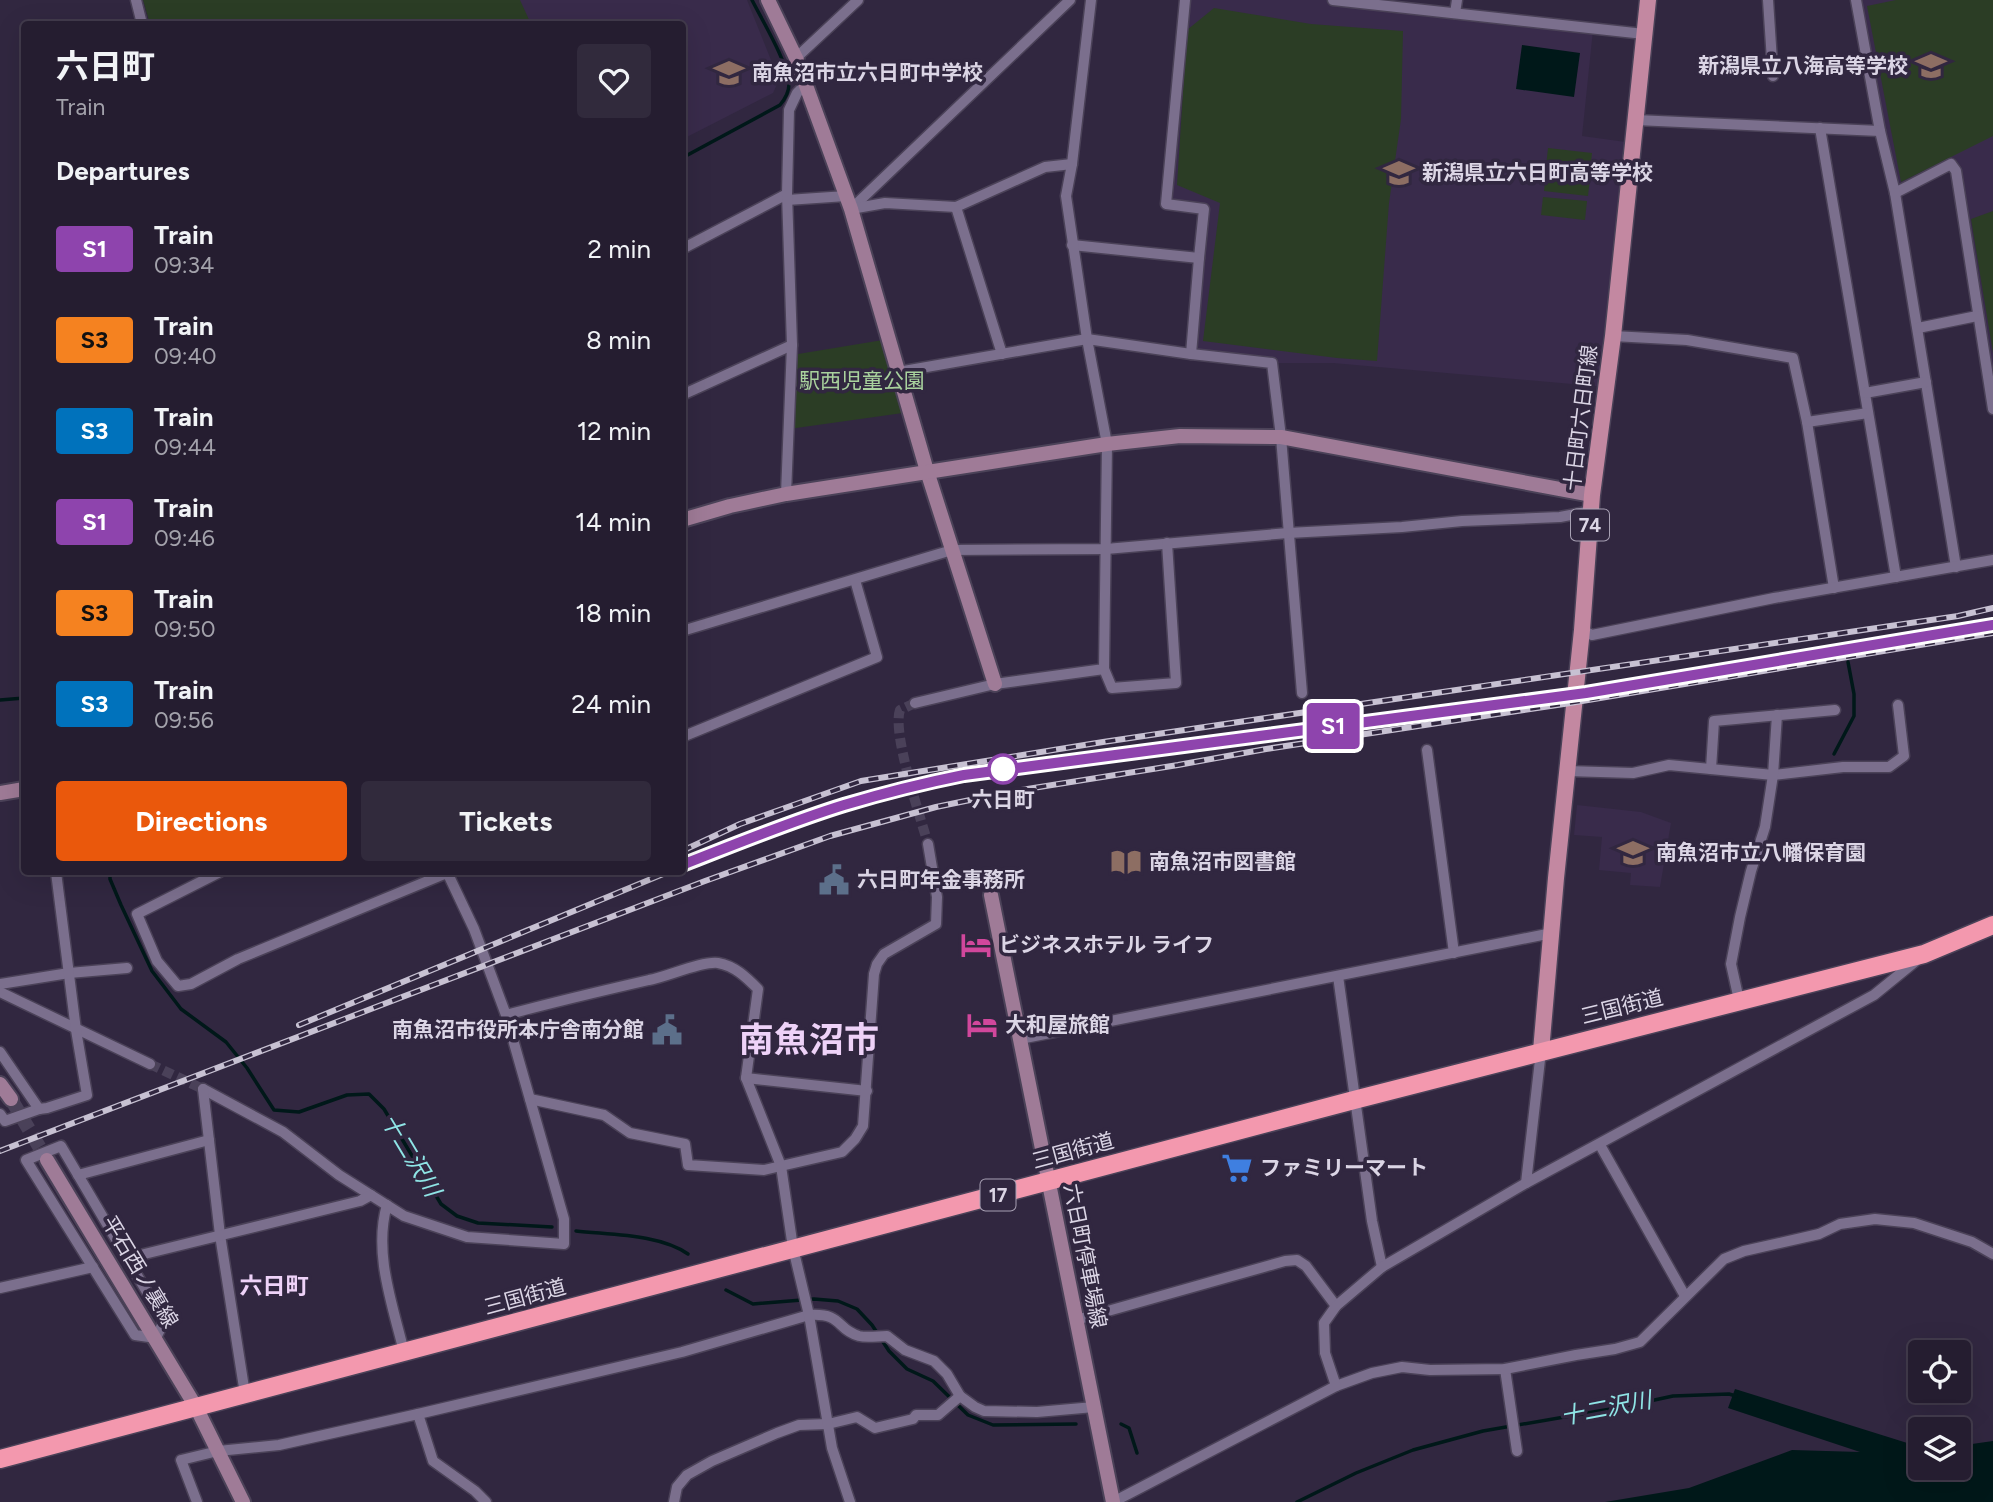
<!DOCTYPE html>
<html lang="en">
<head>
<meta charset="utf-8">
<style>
  body { margin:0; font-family:Figtree,"Noto Sans JP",sans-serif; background:#312a3c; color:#f1f3f6; height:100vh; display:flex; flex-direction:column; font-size:26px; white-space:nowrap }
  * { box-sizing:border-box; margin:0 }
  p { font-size:23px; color:#a3a2ab }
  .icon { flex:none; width:38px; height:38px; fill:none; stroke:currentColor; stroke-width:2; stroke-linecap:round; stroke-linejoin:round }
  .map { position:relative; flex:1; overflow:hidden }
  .sheet { position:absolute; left:21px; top:21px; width:665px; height:854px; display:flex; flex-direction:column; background:#251d30; border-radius:7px; box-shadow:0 7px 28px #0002,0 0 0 2px #423b4c }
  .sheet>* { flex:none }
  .badge { padding:0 14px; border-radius:5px; font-size:24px; line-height:46px }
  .fabs { position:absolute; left:1908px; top:1340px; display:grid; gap:14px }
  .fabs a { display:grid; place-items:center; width:63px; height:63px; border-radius:7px; background:#251d30; box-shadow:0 7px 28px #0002,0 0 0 2px #423b4c; font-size:35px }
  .map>.badge { position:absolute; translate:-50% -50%; box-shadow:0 0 0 4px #fff }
  h2 { padding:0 35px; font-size:26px; line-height:63px }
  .round { display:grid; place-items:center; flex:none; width:74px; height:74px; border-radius:7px; background:#312a3c }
  .head { display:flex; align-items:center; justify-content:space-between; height:119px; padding:0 35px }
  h1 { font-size:33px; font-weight:700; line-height:52px }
  .cta { display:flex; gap:14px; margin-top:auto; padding:14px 35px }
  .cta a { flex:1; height:80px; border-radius:7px; background:#ea580c; color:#fff; font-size:28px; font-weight:700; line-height:80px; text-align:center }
  .cta a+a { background:#312a3c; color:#f1f3f6 }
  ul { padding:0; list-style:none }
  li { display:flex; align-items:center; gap:21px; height:91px; padding:0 35px }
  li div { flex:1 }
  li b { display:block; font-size:26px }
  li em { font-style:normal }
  li .badge { min-width:77px; font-weight:700; text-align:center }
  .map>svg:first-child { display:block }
  .built { fill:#392b4b }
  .green { fill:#2b3d25 }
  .water { fill:#001819 }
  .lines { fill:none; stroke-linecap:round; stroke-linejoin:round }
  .stream { stroke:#001819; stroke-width:3.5 }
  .street-tunnel { stroke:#4a4159; stroke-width:10; stroke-dasharray:10 5; stroke-linecap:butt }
  .secondary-tunnel { stroke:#4a4159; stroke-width:14; stroke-dasharray:14 7; stroke-linecap:butt }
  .street-casing { stroke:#4b4258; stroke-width:13 }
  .secondary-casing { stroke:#4b4258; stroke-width:18 }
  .primary-casing { stroke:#4b4258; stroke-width:19 }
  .highway-casing { stroke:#4b4258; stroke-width:21 }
  .street { stroke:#7b6f8d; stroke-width:10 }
  .secondary { stroke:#9f7b97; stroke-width:14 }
  .primary { stroke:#c388a1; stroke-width:16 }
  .highway { stroke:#f398ae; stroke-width:18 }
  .rail-casing { stroke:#c7c1d2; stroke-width:6 }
  .rail { stroke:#312740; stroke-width:3.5; stroke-dasharray:10; stroke-linecap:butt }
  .line-casing { stroke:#fff; stroke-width:16 }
  .line { stroke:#8e44ad; stroke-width:10 }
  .stop-dot { fill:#fff; stroke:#8e44ad; stroke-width:3.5 }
  .labels { text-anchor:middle; stroke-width:7; stroke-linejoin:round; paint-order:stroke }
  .shield { fill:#312740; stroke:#a8a1b4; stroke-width:2 }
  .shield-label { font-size:19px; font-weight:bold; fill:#dbd5e5 }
  .poi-label { font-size:21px; font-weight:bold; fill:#dbd5e5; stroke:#312740; text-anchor:start }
  .park-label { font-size:21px; fill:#a9d29d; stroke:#312740 }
  .street-label { font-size:21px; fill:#dbd5e5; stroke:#312740 }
  .stop-label { font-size:21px; font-weight:bold; fill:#dbd5e5; stroke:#312740 }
  .water-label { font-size:23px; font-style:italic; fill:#8fe5e6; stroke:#312740 }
  .neighbourhood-label { font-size:23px; font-weight:bold; fill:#eed2f8; stroke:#312740 }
  .town-label { font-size:35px; font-weight:bold; fill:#eed2f8; stroke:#312740 }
</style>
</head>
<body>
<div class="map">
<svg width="1993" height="1502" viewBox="0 0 1993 1502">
  <rect width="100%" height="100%" fill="#312740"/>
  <!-- built -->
  <g class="built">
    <path d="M143,0H747L779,80L773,93L683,139L682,24H150Z"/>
    <path d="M1185,0H1333L1593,30L1582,136L1633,143L1606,387L1333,363H1272L1191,354L1203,210L1166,204Z"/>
    <path d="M1856,0H1993V409L1951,164L1895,193Z"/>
    <path d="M1577,805L1641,812L1671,823L1660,887L1630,885L1631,873L1599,870L1602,837L1574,835Z"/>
  </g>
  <!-- green -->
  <g class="green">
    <path d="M143,0H520L531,24H150Z"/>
    <path d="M1896,0H1993V136L1901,182L1867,6Z"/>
    <path d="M1214,8L1311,24L1403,31L1401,119L1389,203L1377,361L1337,358L1203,341L1220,203L1177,185L1187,30Z"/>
    <path d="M1548,148L1592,153L1590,171L1546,167Z"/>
    <path d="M1546,173L1590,178L1588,196L1544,191Z"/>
    <path d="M1543,197L1587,201L1585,220L1541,215Z"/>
    <path d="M1993,211V353L1971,219Z"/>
    <path d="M889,339L910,412L789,429L792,355Z"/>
  </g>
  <!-- water -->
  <g class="water">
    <path d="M1522,45L1580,53L1574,97L1516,89Z"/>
    <path d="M1735,1389L1920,1447V1468H1958V1446L1993,1441V1502H1605L1689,1488L1792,1450L1860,1452L1728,1408Z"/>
  </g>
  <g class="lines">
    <!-- stream -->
    <g class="stream">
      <path d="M682,158L780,105C785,99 789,92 789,84C788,63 762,20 752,0"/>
      <path d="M0,700L24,698"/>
      <path d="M1834,754L1854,716V694L1848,662"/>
      <path d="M110,872V879L121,905L152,971L181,1009L226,1042L247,1068L274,1110L299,1112L347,1095L369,1094L384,1109L441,1204L457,1216L478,1223L552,1227"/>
      <path d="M576,1231C611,1235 659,1234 688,1254"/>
      <path d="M726,1290L753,1304L814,1299L838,1301L857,1309L872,1325L889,1351L907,1369L933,1381L968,1415L993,1425L1076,1424"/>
      <path d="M1121,1424L1129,1428L1137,1453"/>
      <path d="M1297,1502L1356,1473L1413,1450L1483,1431L1622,1407L1673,1396L1729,1394L1736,1396"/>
    </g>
    <!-- street-tunnel -->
    <g class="street-tunnel">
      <path d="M915,703L900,710C892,733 920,816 928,844"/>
      <path d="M150,1064L203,1089"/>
    </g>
    <!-- secondary-tunnel -->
    <path class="secondary-tunnel" d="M11,1099L47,1160"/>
    <!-- street casing -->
    <g class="street-casing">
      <g id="street">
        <path d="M136,0L142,24"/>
        <path d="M1185,0L1166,204L1204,209L1199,258"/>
        <path d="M1333,0L1644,34"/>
        <path d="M1768,0L1773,76"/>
        <path d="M1856,0L1880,131L1895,193L1951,164L1956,171L1993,409"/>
        <path d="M1455,13L1457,0"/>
        <path d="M796,58L858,0"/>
        <path d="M1636,120L1880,131"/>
        <path d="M1820,128L1896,577"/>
        <path d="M1895,193L1956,567"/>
        <path d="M787,200L846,196"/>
        <path d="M956,207L1002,354"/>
        <path d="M851,209L1070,0"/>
        <path d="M851,209L885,203L956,207L1045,167L1072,164"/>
        <path d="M1072,245L1199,258L1191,354"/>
        <path d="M682,249L787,194"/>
        <path d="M1918,328L1977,316"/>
        <path d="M1613,336L1687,340L1793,358L1807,422L1834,588"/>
        <path d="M898,372L1087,339L1191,354L1272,363L1281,437L1302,693"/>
        <path d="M1865,393L1926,382"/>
        <path d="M682,395L792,345"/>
        <path d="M1807,422L1868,413"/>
        <path d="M786,494L792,345L787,194L789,110L797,93L806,84"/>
        <path d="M1582,630L1592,635L1774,598L1993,560"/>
        <path d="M682,631L952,550L1106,549L1288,533L1402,527L1462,521L1560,517L1591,511"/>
        <path d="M1104,669L1112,688L1176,683L1167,543"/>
        <path d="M915,703L995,684L1104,669L1107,444L1087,339L1066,196L1072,164L1091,0"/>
        <path d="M682,737L877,657L855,580"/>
        <path d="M1427,750L1454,953"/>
        <path d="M1711,769L1714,721L1835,710"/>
        <path d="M1567,771L1633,773L1669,765L1773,775L1843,767H1889L1904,756L1898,705"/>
        <path d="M220,872L137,914L157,961L178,986L191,984L238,959L447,873"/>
        <path d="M1338,976L1372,1221L1382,1267"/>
        <path d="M0,984L69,973L127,968"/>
        <path d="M0,992L150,1064"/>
        <path d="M1739,1000L1731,964L1740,917L1751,871L1765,827L1773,775L1777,715"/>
        <path d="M506,1015C554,1002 601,991 649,980C667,977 701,961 718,963C735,966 746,977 758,989L746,1078L781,1166L764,1170L688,1165L685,1144L630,1133L604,1115L530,1099"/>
        <path d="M1020,1039L1552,933"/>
        <path d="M0,1052L39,1109L5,1121L0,1114"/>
        <path d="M746,1078L867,1091"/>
        <path d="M203,1089L283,1132L339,1175L404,1216L467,1237L564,1244V1219L506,1015L474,929L447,872"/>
        <path d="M203,1089L220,1235L245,1394"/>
        <path d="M39,1109L47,1108L87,1095L76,1030L56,872"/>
        <path d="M1600,1145L1685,1296"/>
        <path d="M61,1146L164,1321L156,1338L135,1335L26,1160Z"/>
        <path d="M78,1175L209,1140"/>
        <path d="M1526,1183L1541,1051"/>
        <path d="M387,1205C373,1253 393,1306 404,1352"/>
        <path d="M128,1258L360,1201L371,1195"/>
        <path d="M0,1288L93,1267"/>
        <path d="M1076,1320L1285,1261L1297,1260L1306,1266L1336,1306"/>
        <path d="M1505,1369L1517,1451"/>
        <path d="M1336,1386L1372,1373L1402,1367L1430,1370L1505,1369L1576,1355L1615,1349L1640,1342L1724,1259L1744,1251L1819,1234L1840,1224L1875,1219L1914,1223L1972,1242L1993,1254"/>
        <path d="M418,1414L433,1461L475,1491L486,1502"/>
        <path d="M197,1502L181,1460L218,1451L279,1445L418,1414L682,1352L809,1315C844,1313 835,1329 859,1336C867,1338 878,1336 887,1336L905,1350L934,1361L947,1374L960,1396L975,1407L984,1411L1037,1412L1094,1407"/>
        <path d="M674,1502L677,1487L687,1475L712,1461L777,1433L799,1425L828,1424L857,1417L875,1428L913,1419L916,1415H938L960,1396"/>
        <path d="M850,1502L832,1448L809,1315L793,1248L781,1166L842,1152L855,1139L863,1126L874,974L877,964L884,954L936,924L937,897L928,844"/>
        <path d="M1113,1502L1336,1386L1325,1353L1324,1323L1336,1306L1382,1267L1526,1183L1874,995L1917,960"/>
      </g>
    </g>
    <!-- secondary casing -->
    <g class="secondary-casing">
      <g id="secondary">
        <path d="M768,0L796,58L851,209L927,471L995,684"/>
        <path d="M682,520L730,506L786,494L1107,444L1180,436L1281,437L1592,495"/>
        <path d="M0,793L24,789"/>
        <path d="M991,895L1113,1502"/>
        <path d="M0,1084L11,1099"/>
        <path d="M47,1160L196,1407L243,1502"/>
      </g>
    </g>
    <!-- primary casing -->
    <g class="primary-casing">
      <path id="primary" d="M1541,1051L1556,878L1582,630L1592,495L1613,336L1648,0"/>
    </g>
    <!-- highway casing -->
    <g class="highway-casing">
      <path id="highway" d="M0,1459L1354,1100L1924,954L1993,925"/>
    </g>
    <!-- street -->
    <use href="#street" class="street"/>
    <!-- secondary -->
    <use href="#secondary" class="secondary"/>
    <!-- primary -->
    <use href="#primary" class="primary"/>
    <!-- highway -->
    <use href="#highway" class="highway"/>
    <!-- rail casing -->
    <g class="rail-casing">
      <g id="rail">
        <path d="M682,851L740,824L861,781L1103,742L1958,616L1993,608"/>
        <path d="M682,865C776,827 865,796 965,775L1496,704"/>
        <path d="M299,1025L668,872"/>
        <path d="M0,1151L705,881L830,836L936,807L1014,791L1178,765L1266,749L1564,704L1993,633"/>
      </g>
    </g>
    <!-- rail -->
    <use href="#rail" class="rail"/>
  </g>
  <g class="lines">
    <!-- line casing -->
    <g class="line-casing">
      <path id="line" d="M682,865C736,844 789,822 844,805C884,793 924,783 964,775L1586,693L1993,625"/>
    </g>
    <!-- line -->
    <use href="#line" class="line"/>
  </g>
  <!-- icons -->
  <defs>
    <g id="school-bare" transform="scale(2.415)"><path d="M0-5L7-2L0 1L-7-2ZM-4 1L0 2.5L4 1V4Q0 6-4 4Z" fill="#8d6e63" stroke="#312740" stroke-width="2.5" paint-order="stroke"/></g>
    <g id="library-bare" transform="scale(2.415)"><path d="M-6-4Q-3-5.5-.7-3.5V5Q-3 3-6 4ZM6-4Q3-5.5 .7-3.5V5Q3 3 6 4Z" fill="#8d6e63" stroke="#312740" stroke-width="2.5" paint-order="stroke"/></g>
    <g id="civic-bare" transform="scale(2.415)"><path d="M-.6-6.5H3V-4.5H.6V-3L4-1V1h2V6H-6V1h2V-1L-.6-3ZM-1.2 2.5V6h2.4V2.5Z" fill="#5c6f8a" stroke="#312740" stroke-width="2.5" paint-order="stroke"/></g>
    <g id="hotel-bare" transform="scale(2.415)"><path d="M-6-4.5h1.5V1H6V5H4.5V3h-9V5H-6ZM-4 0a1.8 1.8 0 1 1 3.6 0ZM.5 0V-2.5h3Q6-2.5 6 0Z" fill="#d1479c" stroke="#312740" stroke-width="2.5" paint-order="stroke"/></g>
    <g id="supermarket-bare" transform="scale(2.415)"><path d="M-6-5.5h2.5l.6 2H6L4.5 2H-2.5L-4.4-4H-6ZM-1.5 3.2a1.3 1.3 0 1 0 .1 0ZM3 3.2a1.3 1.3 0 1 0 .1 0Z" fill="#3f7fe0" stroke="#312740" stroke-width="2.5" paint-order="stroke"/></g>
  </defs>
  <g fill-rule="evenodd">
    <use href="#school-bare" x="1931" y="66"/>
    <use href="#school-bare" x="729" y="73"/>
    <use href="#school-bare" x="1399" y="173"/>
    <use href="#school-bare" x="1633" y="853"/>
    <use href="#library-bare" x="1126" y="862"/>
    <use href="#civic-bare" x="834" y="880"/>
    <use href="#hotel-bare" x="976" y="945"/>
    <use href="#hotel-bare" x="982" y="1025"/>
    <use href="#civic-bare" x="667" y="1030"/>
    <use href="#supermarket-bare" x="1237" y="1168"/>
  </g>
  <!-- markers -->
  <circle class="stop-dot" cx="1003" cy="769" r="14"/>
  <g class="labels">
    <!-- shield labels -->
    <g class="shield">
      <rect x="1571" y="509.5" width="38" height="31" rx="5"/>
      <rect x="980.5" y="1179.5" width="35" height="31" rx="5"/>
    </g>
    <g class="shield-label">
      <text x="1590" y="532">74</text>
      <text x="998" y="1202">17</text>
    </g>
    <!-- poi labels -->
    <g class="poi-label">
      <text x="1908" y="73" text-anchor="end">新潟県立八海高等学校</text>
      <text x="752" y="80">南魚沼市立六日町中学校</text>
      <text x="1422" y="180">新潟県立六日町高等学校</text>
      <text x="1656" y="860">南魚沼市立八幡保育園</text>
      <text x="1149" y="869">南魚沼市図書館</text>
      <text x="857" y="887">六日町年金事務所</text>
      <text x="999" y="952">ビジネスホテル ライフ</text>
      <text x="1005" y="1032">大和屋旅館</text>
      <text x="644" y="1037" text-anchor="end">南魚沼市役所本庁舎南分館</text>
      <text x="1260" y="1175">ファミリーマート</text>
    </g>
    <!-- park labels -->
    <g class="park-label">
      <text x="862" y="388">駅西児童公園</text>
    </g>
    <!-- street labels -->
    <g class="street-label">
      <text transform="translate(1581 418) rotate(-83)" y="7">十日町六日町線</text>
      <text transform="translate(1622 1007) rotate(-14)" y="7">三国街道</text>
      <text transform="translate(1073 1151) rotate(-15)" y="7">三国街道</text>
      <text transform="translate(1085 1256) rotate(79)" y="7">六日町停車場線</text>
      <text transform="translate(140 1272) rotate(59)" y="7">平石西ノ裏線</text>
      <text transform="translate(525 1297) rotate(-15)" y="7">三国街道</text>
    </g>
    <!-- stop labels -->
    <g class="stop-label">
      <text x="1003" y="807">六日町</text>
    </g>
    <!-- water labels -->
    <g class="water-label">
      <text transform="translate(411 1155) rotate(59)" y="8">十二沢川</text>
      <text transform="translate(1606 1408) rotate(-11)" y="8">十二沢川</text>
    </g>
    <!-- neighbourhood labels -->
    <g class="neighbourhood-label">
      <text x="274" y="1294">六日町</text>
    </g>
    <!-- town labels -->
    <g class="town-label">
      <text x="809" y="1052">南魚沼市</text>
    </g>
  </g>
</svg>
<div class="fabs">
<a><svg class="icon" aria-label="locate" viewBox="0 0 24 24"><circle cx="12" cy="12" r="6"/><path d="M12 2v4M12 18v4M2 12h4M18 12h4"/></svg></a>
<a><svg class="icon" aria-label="layers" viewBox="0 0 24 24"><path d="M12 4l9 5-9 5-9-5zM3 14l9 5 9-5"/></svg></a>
</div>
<b class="badge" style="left:1333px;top:726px;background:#8e44ad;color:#fff">S1</b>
<section class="sheet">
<div class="head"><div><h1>六日町</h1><p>Train</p></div><a class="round"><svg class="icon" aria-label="heart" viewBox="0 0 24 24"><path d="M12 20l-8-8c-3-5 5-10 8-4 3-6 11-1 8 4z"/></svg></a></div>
<h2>Departures</h2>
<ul>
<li><span class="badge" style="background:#8e44ad;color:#fff">S1</span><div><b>Train</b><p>09:34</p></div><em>2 min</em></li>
<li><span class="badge" style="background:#f58220;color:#111">S3</span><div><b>Train</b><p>09:40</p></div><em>8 min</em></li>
<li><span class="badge" style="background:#0072bc;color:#fff">S3</span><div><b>Train</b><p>09:44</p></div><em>12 min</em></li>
<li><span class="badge" style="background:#8e44ad;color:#fff">S1</span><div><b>Train</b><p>09:46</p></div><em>14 min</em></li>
<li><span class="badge" style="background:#f58220;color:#111">S3</span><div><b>Train</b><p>09:50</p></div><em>18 min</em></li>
<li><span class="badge" style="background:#0072bc;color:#fff">S3</span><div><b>Train</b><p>09:56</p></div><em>24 min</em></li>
</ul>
<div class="cta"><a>Directions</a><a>Tickets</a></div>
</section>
</div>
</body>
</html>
